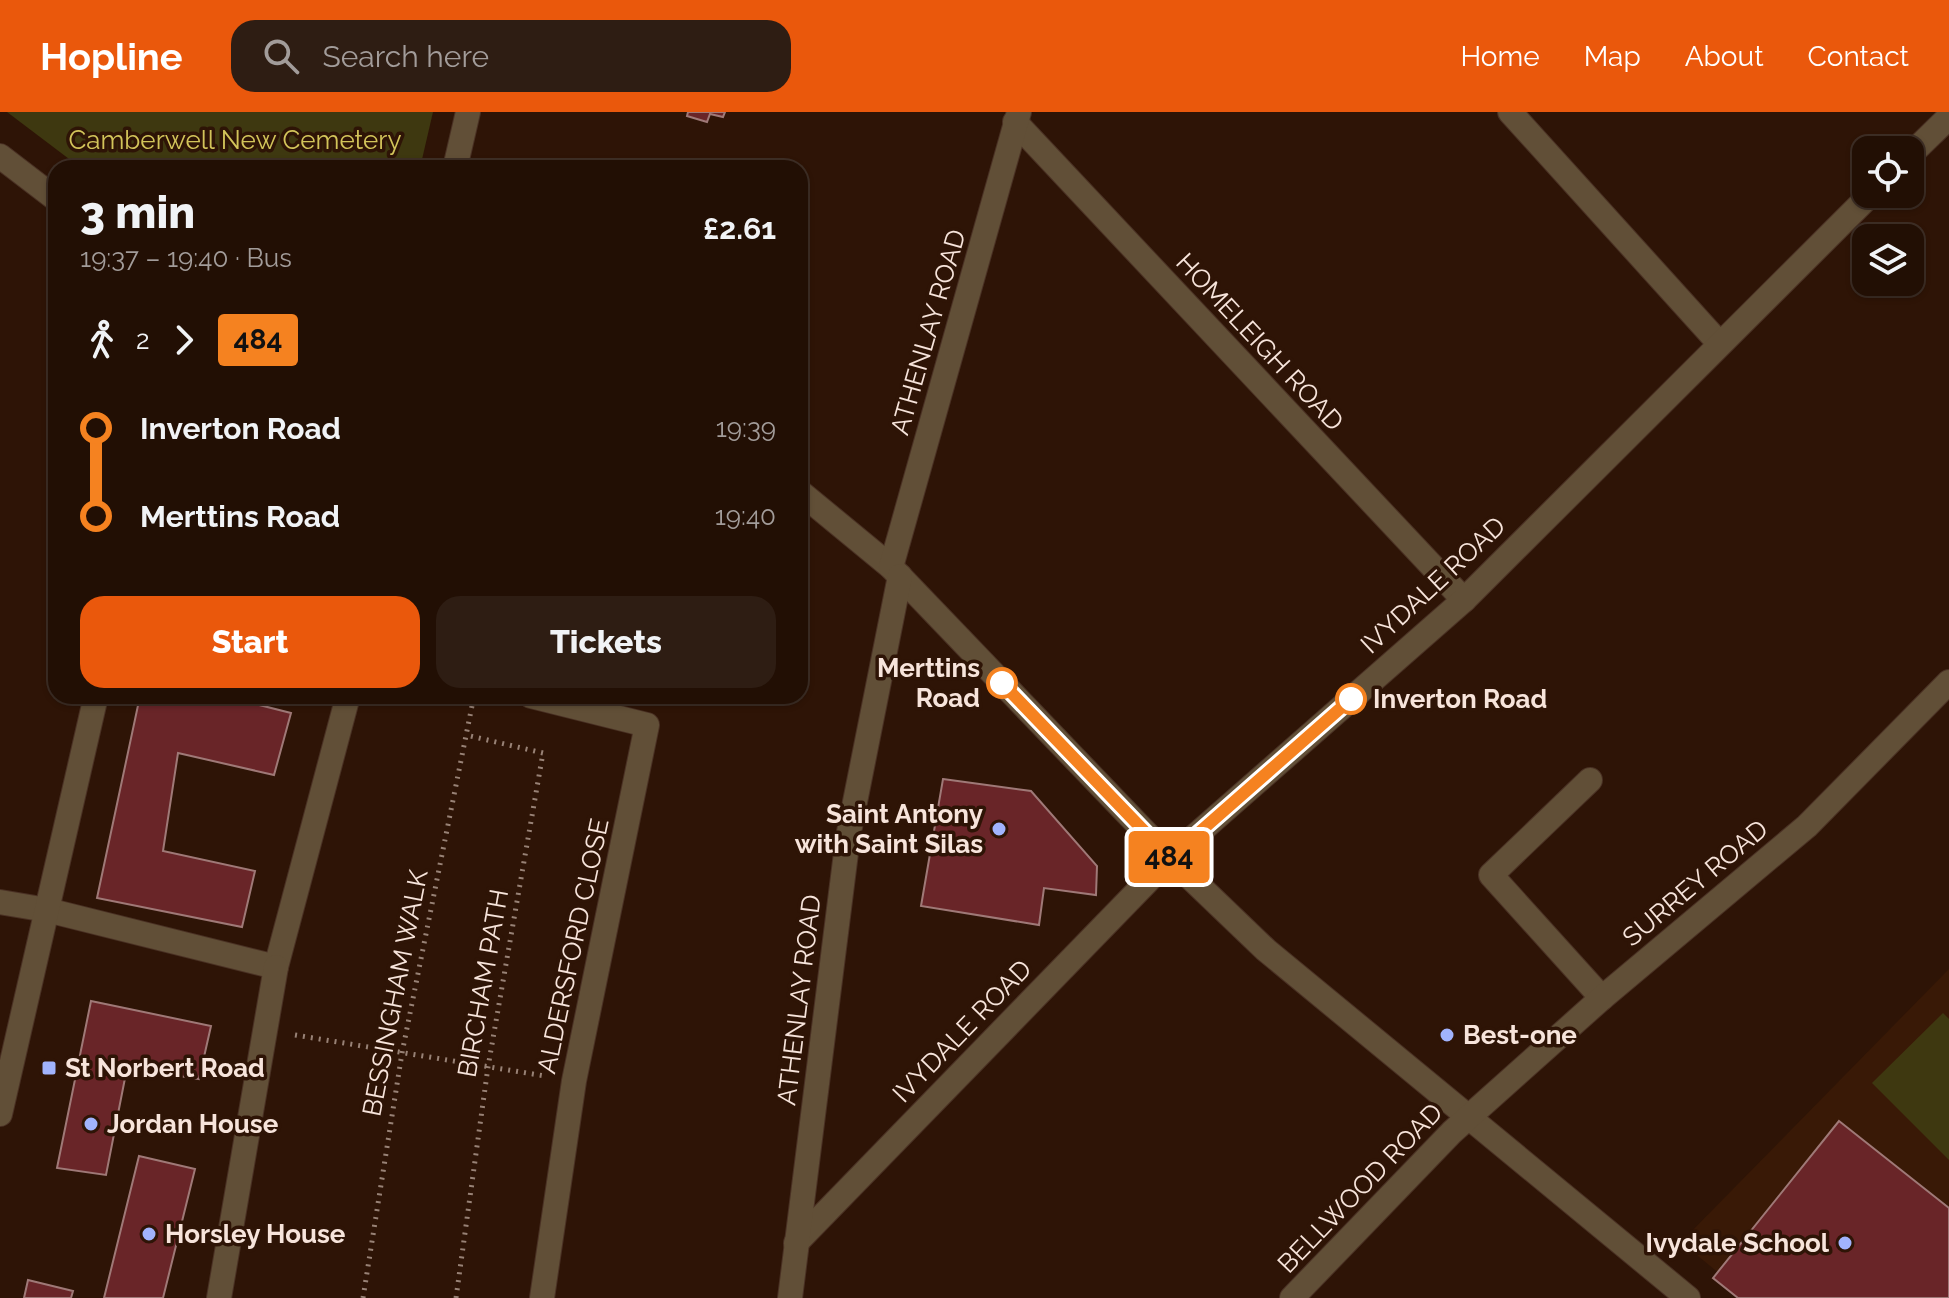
<!DOCTYPE html>
<html lang="en">
<head>
<meta charset="utf-8">
<style>
  body { margin:0; font-family:Raleway,sans-serif; background:#2e1d13; color:#f1f3f6; height:100vh; display:flex; flex-direction:column; font-size:30px; white-space:nowrap }
  * { box-sizing:border-box; margin:0 }
  p { font-size:26px; color:#a29c9a }
  .icon { flex:none; width:44px; height:44px; fill:none; stroke:currentColor; stroke-width:2; stroke-linecap:round; stroke-linejoin:round }
  .map { position:relative; flex:1; overflow:hidden }
  .drawer { position:absolute; left:48px; top:48px; width:760px; height:544px; display:flex; flex-direction:column; background:#220f04; border-radius:24px; box-shadow:0 2px 6px #0004,0 0 0 2px #3f2f26 }
  .drawer>* { flex:none }
  .badge { padding:0 16px; border-radius:6px; font-size:28px; line-height:52px }
  .fabs { position:absolute; left:1852px; top:24px; display:grid; gap:16px }
  .fabs a { display:grid; place-items:center; width:72px; height:72px; border-radius:16px; background:#220f04; box-shadow:0 2px 6px #0004,0 0 0 2px #3f2f26; font-size:40px }
  .map>.badge { position:absolute; translate:-50% -50%; box-shadow:0 0 0 4px #fff }
  .legs { display:flex; align-items:center; gap:12px; height:88px; padding:0 32px; font-size:26px }
  .legs p { margin-inline-start:auto }
  .overview { display:flex; align-items:center; justify-content:space-between; height:136px; padding:0 32px }
  h1 { font-size:44px; font-weight:800; line-height:60px }
  .button { display:flex; gap:16px; margin-top:auto; padding:16px 32px }
  .button a { flex:1; height:92px; border-radius:24px; background:#ea580c; color:#fff; font-size:32px; font-weight:800; line-height:92px; text-align:center }
  .button a+a { background:#2e1d13; color:#f1f3f6 }
  ul { padding:0 32px; list-style:none }
  li { display:flex; align-items:center; gap:28px; height:88px; font-size:30px }
  li i { display:grid; place-items:center; width:12px; height:100%; margin:0 10px; background:currentColor }
  li i::after { content:''; width:20px; height:20px; margin:-10px; border:6px solid; border-radius:50%; background:#220f04 }
  li p { margin-inline-start:auto }
  li:first-child i { background:linear-gradient(#0000 50%,currentColor 0) }
  li:last-child i { background:linear-gradient(currentColor 50%,#0000 0) }
  header { display:flex; align-items:center; gap:48px; box-sizing:border-box; height:112px; padding:0 40px; background:#ea580c; color:#fff }
  header strong { font-size:38px }
  nav { display:flex; gap:44px; margin-inline-start:auto; font-size:28px }
  .search { width:560px; height:72px; background:#2e1d13; display:flex; align-items:center; gap:20px; box-sizing:border-box; padding:0 28px; border-radius:24px; color:#a29c9a; font-size:30px }
  .map>svg:first-child { display:block }
  .built { fill:#391906 }
  .green { fill:#3e3810 }
  .building { fill:#692528; stroke:#9f7977; stroke-width:2 }
  .lines { fill:none; stroke-linecap:round; stroke-linejoin:round }
  .minor-casing { stroke:#4a3124; stroke-width:26 }
  .path { stroke:#988276; stroke-width:5; stroke-dasharray:2 6; stroke-linecap:butt }
  .minor { stroke:#614f37; stroke-width:24 }
  .line-1-casing { stroke:#fff; stroke-width:18 }
  .line-1 { stroke:#f58220; stroke-width:12 }
  .stop-1-dot { fill:#fff; stroke:#f58220; stroke-width:4 }
  .poi-dot { fill:#a1b3fd; stroke:#2e1406; stroke-width:3 }
  .labels { text-anchor:middle; stroke-width:7; stroke-linejoin:round; paint-order:stroke }
  .park-label { font-size:26px; fill:#d2c45a; stroke:#2e1406 }
  .street-label { font-size:26px; fill:#f7e4db; stroke:#2e1406 }
  .stop-label { font-size:26px; font-weight:bold; fill:#f7e4db; stroke:#2e1406; text-anchor:end }
  .poi-label { font-size:26px; font-weight:bold; fill:#f7e4db; stroke:#2e1406; text-anchor:start }
</style>
</head>
<body>
<header>
<strong>Hopline</strong>
<div class="search"><svg class="icon" aria-label="search" viewBox="0 0 24 24"><circle cx="10" cy="10" r="6"/><path d="M15 15l6 6"/></svg>Search here</div>
<nav><a>Home</a><a>Map</a><a>About</a><a>Contact</a></nav>
</header>
<div class="map">
<svg width="1949" height="1186" viewBox="0 0 1949 1186">
  <rect width="100%" height="100%" fill="#2e1406"/>
  <!-- built -->
  <path class="built" d="M1949,857V1186H1749L1681,1130Z"/>
  <!-- green -->
  <g class="green">
    <path d="M7,0H433L420,56H81Z"/>
    <path d="M1943,901L1949,907V1048L1872,971Z"/>
  </g>
  <!-- building -->
  <g class="building">
    <path d="M688,0H725L723,5L710,2L707,10L687,4Z"/>
    <path d="M140,584H224L291,601L274,663L178,641L163,739L255,759L242,815L97,786Z"/>
    <path d="M943,667L1031,679L1097,754L1096,783L1044,776L1039,813L921,794Z"/>
    <path d="M91,889L211,914L199,967L127,956L106,1063L57,1056Z"/>
    <path d="M1839,1009L1949,1096V1186H1738L1713,1166Z"/>
    <path d="M139,1044L195,1057L163,1186H104Z"/>
    <path d="M28,1168L73,1179L71,1186H24Z"/>
  </g>
  <g class="lines">
    <!-- minor casing -->
    <g class="minor-casing">
      <g id="minor">
        <path d="M1510,0L1719,231"/>
        <path d="M1015,10L1464,488"/>
        <path d="M1910,43L1949,5"/>
        <path d="M0,44L56,87"/>
        <path d="M455,56L468,0"/>
        <path d="M800,380L891,455L1170,746L1266,838L1688,1186"/>
        <path d="M891,455L1019,0"/>
        <path d="M531,584L647,613L574,969L542,1186"/>
        <path d="M1590,668L1491,763L1602,886"/>
        <path d="M0,790L47,798L276,855L348,584"/>
        <path d="M0,1002L96,584"/>
        <path d="M796,1131L1170,746L1464,488L1871,82"/>
        <path d="M219,1186L276,855"/>
        <path d="M790,1186L848,725L900,464"/>
        <path d="M1292,1186L1452,1020L1602,886L1807,714L1949,570"/>
      </g>
    </g>
    <!-- path -->
    <g class="path">
      <path d="M295,923L545,964"/>
      <path d="M363,1186L402,941L474,584"/>
      <path d="M456,1186L488,955L543,641L466,623"/>
    </g>
    <!-- minor -->
    <use href="#minor" class="minor"/>
  </g>
  <g class="lines">
    <!-- line-1 casing -->
    <g class="line-1-casing">
      <path id="line-1" d="M1002,571L1170,746L1351,587"/>
    </g>
    <!-- line-1 -->
    <use href="#line-1" class="line-1"/>
  </g>
  <!-- markers -->
  <g class="stop-1-dot">
    <circle cx="1002" cy="571" r="14"/>
    <circle cx="1351" cy="587" r="14"/>
  </g>
  <g class="poi-dot">
    <circle cx="999" cy="717" r="8"/>
    <circle cx="1447" cy="923" r="8"/>
    <rect x="41" y="948" width="16" height="16" rx="4"/>
    <circle cx="91" cy="1012" r="8"/>
    <circle cx="149" cy="1122" r="8"/>
    <circle cx="1845" cy="1131" r="8"/>
  </g>
  <g class="labels">
    <!-- park labels -->
    <g class="park-label">
      <text x="235" y="37">Camberwell New Cemetery</text>
    </g>
    <!-- street labels -->
    <g class="street-label">
      <text transform="translate(928 220) rotate(-74)" y="9">ATHENLAY ROAD</text>
      <text transform="translate(1260 230) rotate(47)" y="9">HOMELEIGH ROAD</text>
      <text transform="translate(1433 473) rotate(-43)" y="9">IVYDALE ROAD</text>
      <text transform="translate(1695 771) rotate(-40)" y="9">SURREY ROAD</text>
      <text transform="translate(573 834) rotate(-78)" y="9">ALDERSFORD CLOSE</text>
      <text transform="translate(483 871) rotate(-80)" y="9">BIRCHAM PATH</text>
      <text transform="translate(395 881) rotate(-79)" y="9">BESSINGHAM WALK</text>
      <text transform="translate(799 888) rotate(-83)" y="9">ATHENLAY ROAD</text>
      <text transform="translate(962 919) rotate(-46)" y="9">IVYDALE ROAD</text>
      <text transform="translate(1360 1076) rotate(-46)" y="9">BELLWOOD ROAD</text>
    </g>
    <!-- stop labels -->
    <g class="stop-label">
      <text x="980" y="565">Merttins<tspan x="980" dy="30">Road</tspan></text>
      <text x="1373" y="596" text-anchor="start">Inverton Road</text>
    </g>
    <!-- poi labels -->
    <g class="poi-label">
      <text x="983" y="711" text-anchor="end">Saint Antony<tspan x="983" dy="30">with Saint Silas</tspan></text>
      <text x="1463" y="932">Best-one</text>
      <text x="65" y="965">St Norbert Road</text>
      <text x="107" y="1021">Jordan House</text>
      <text x="165" y="1131">Horsley House</text>
      <text x="1829" y="1140" text-anchor="end">Ivydale School</text>
    </g>
  </g>
</svg>
<div class="fabs">
<a><svg class="icon" aria-label="locate" viewBox="0 0 24 24"><circle cx="12" cy="12" r="6"/><path d="M12 2v4M12 18v4M2 12h4M18 12h4"/></svg></a>
<a><svg class="icon" aria-label="layers" viewBox="0 0 24 24"><path d="M12 4l9 5-9 5-9-5zM3 14l9 5 9-5"/></svg></a>
</div>
<b class="badge" style="left:1169px;top:745px;background:#f58220;color:#111">484</b>
<section class="drawer">
<div class="overview"><div><h1>3 min</h1><p>19:37 – 19:40 · Bus</p></div><b>£2.61</b></div>
<div class="legs"><svg class="icon" aria-label="walk" viewBox="0 0 24 24"><circle cx="13" cy="4" r="2"/><path d="M13 8l-2 6 4 7M11 14l-3 7M7 12l3-4h3l4 4"/></svg>2<svg class="icon" aria-label="forward" viewBox="0 0 24 24"><path d="M9 5l7 7-7 7"/></svg><b class="badge" style="background:#f58220;color:#111">484</b></div>
<ul>
<li><i style="color:#f58220"></i><b>Inverton Road</b><p>19:39</p></li>
<li><i style="color:#f58220"></i><b>Merttins Road</b><p>19:40</p></li>
</ul>
<div class="button"><a>Start</a><a>Tickets</a></div>
</section>
</div>
</body>
</html>
